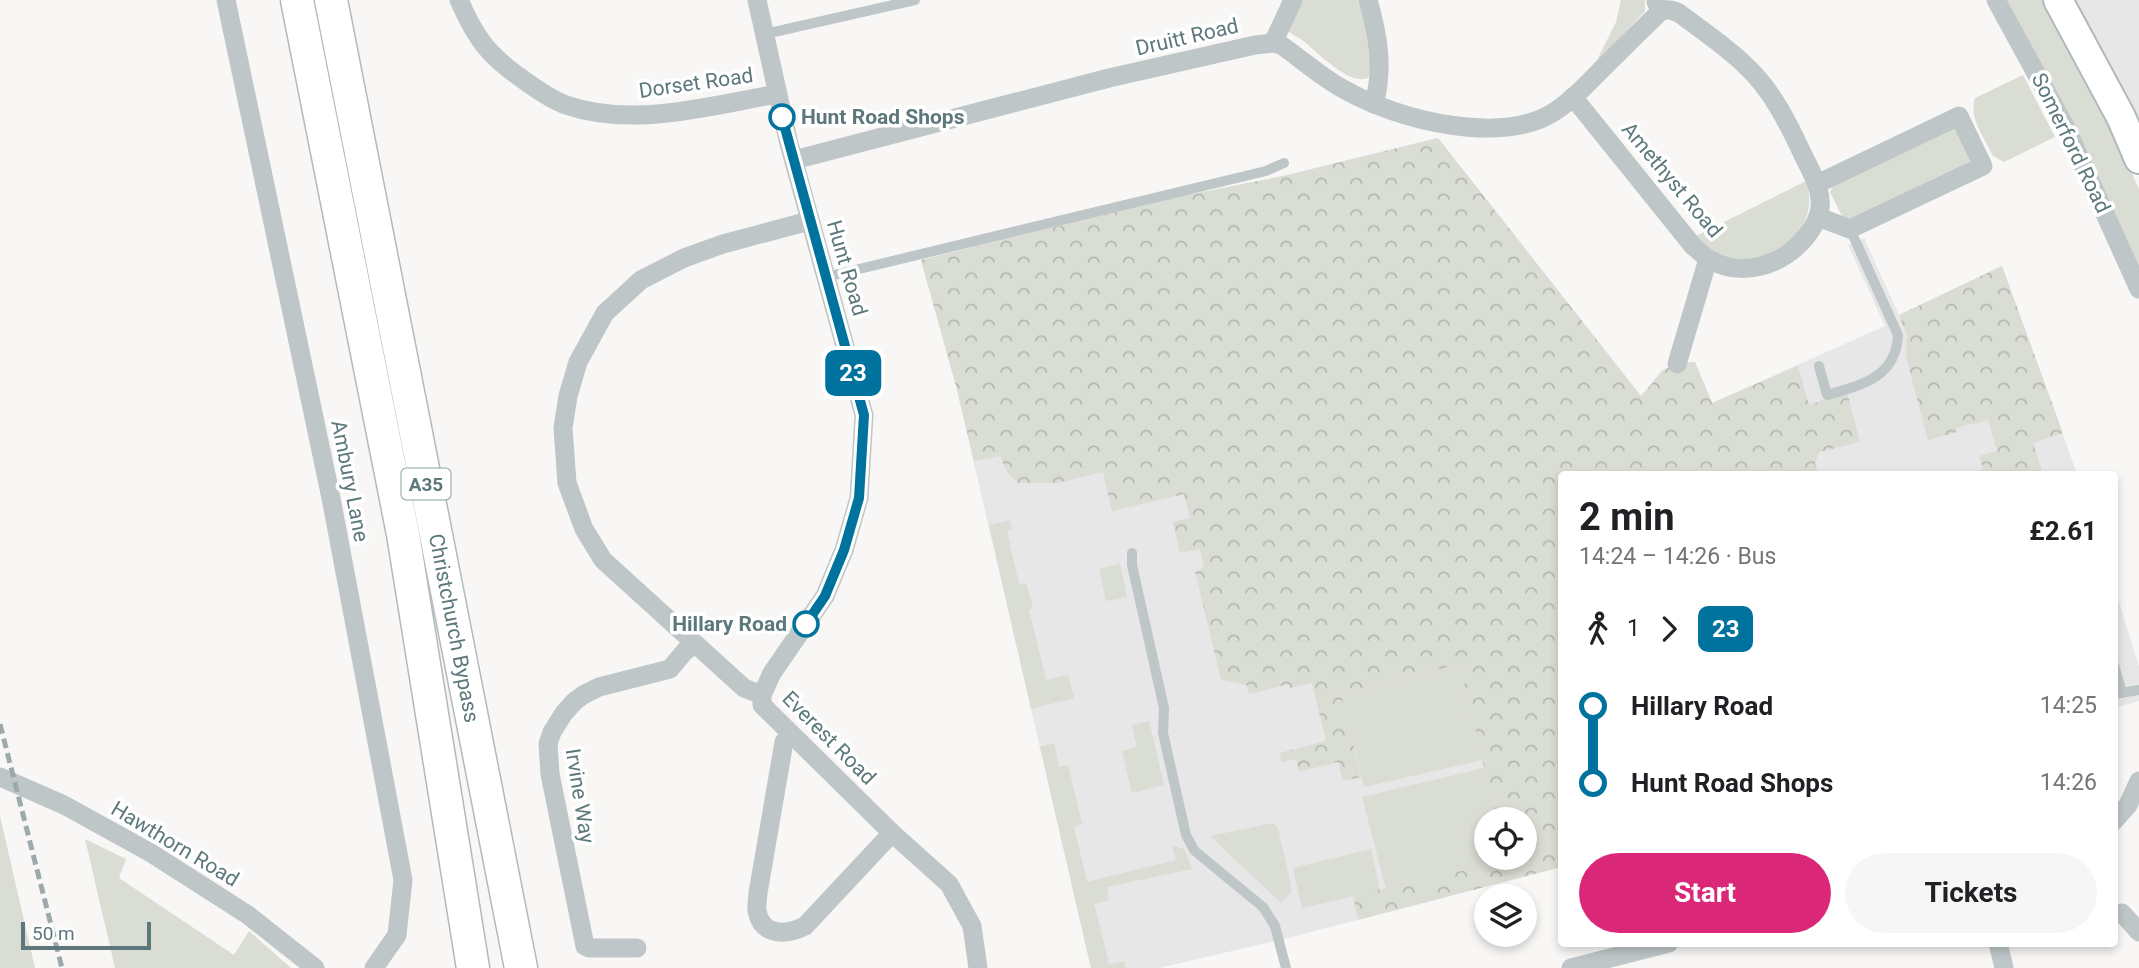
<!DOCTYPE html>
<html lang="en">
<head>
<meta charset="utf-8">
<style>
  body { margin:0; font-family:Roboto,sans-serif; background:#f6f6f6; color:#202124; height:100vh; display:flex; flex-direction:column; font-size:26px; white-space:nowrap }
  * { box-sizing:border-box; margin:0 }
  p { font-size:23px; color:#757577 }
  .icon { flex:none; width:38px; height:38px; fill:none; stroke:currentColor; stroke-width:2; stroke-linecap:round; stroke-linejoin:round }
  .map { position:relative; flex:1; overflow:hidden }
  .sheet { position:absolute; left:1558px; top:471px; width:560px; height:476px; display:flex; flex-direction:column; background:#fff; border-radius:7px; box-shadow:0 4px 10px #0003 }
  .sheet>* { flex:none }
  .badge { padding:0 14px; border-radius:10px; font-size:24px; line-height:46px }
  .tools { position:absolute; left:1474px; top:807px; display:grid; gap:14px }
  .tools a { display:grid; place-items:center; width:63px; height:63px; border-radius:50%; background:#fff; box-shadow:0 4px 10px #0003; font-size:35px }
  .scale { position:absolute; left:21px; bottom:18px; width:130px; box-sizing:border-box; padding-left:7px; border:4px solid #5d787b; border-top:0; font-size:19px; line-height:24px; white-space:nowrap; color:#5d787b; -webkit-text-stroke:5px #fff; paint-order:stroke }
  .map>.badge { position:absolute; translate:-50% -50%; box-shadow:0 0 0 4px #fff }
  .legs { display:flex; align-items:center; gap:10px; height:77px; padding:0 21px; font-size:23px }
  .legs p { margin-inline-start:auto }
  .summary { display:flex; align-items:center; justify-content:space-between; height:119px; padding:0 21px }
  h1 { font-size:38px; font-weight:700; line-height:52px }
  .cta { display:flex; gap:14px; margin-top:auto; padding:14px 21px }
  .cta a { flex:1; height:80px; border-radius:42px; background:#db2777; color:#fff; font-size:28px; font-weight:700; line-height:80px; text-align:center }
  .cta a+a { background:#f6f6f6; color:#202124 }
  ul { padding:0 21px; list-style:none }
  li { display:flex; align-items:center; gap:24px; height:77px; font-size:26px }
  li i { display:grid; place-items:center; width:10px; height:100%; margin:0 9px; background:currentColor }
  li i::after { content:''; width:18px; height:18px; margin:-9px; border:5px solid; border-radius:50%; background:#fff }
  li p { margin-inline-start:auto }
  li:first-child i { background:linear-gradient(#0000 50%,currentColor 0) }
  li:last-child i { background:linear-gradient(currentColor 50%,#0000 0) }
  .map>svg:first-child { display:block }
  .built { fill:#e6e7e6; fill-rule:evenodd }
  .grass { fill:#daddd4 }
  .forest { fill:url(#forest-crowns) }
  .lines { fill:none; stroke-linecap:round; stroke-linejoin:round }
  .secondary-casing { stroke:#aeb9ba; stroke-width:32 }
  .primary-casing { stroke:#b1babc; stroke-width:35 }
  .service { stroke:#bec6c7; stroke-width:10 }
  .minor { stroke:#bec6c7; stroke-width:19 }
  .secondary { stroke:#fff; stroke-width:28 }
  .primary { stroke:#fff; stroke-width:32 }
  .rail { stroke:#9daaac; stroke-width:5; stroke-dasharray:10 5; stroke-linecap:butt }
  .line-1-casing { stroke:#fff; stroke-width:16 }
  .line-1 { stroke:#00729e; stroke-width:10 }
  .stop-1-dot { fill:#fff; stroke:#00729e; stroke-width:3.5 }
  .labels { text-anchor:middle; stroke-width:7; stroke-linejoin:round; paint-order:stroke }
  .shield { fill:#fff; stroke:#8ea0a3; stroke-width:2 }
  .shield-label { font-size:19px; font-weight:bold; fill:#5d787b }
  .street-label { font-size:21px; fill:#5d787b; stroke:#fff }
  .stop-label { font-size:21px; font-weight:bold; fill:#5d787b; stroke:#fff; text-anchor:start }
</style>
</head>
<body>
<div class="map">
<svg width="2139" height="968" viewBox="0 0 2139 968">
  <defs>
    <pattern id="forest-crowns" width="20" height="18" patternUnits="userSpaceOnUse" patternTransform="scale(1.75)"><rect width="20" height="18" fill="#daddd4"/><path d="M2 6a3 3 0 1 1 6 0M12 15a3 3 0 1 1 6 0" fill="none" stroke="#b4b8b1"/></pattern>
  </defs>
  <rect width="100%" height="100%" fill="#f8f7f5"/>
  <!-- built -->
  <g class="built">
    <path d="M2069,0H2139V129Z"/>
    <path d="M1438,138L1641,396L1662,370L1677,364L1695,362L1712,403L1885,326L1848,245L1864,238L1899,315L2002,266L2077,474H1561V867L1292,937L1159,968H1091L957,390L921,260L1177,197L1283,176ZM1486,819H1524V858H1486Z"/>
    <path d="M2114,586L2139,667V701L2114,708Z"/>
  </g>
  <!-- grass -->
  <g class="grass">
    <path d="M1303,0H1358C1365,23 1376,55 1368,78C1348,86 1317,51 1302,40C1297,36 1292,35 1288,31Z"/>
    <path d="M1621,0H1645V11L1604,55L1597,60L1616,22Z"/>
    <path d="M2003,0H2045L2096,93L2139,189V274Z"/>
    <path d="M2023,75L2055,137L2004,162L1993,156L1991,152C1982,134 1969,117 1975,98Z"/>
    <path d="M1954,128L1959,130L1970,161L1969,163L1855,221L1843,218L1830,192L1833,186Z"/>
    <path d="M1806,181C1819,219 1791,253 1753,259C1749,259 1742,261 1737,261C1721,258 1708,247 1696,236Z"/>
    <path d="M1010,520L1012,529L1007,531L1019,584L1026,583L1033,608L1029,610L1046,680L1068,675L1074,698L1031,709L989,525Z"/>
    <path d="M1120,564L1127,597L1106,601L1099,569Z"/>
    <path d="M1460,664L1482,760L1364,787L1341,694Z"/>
    <path d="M1149,721L1164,785L1132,793L1122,751L1137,747L1132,725Z"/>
    <path d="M1054,743L1059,767L1068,765L1082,824L1074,827L1087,882L1176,860L1172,846L1184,849L1192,869L1107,887L1109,900L1094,904L1109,964L1124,961L1126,968H1091L1040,747Z"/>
    <path d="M1484,768L1496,819H1486V858H1505L1506,861L1386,889L1362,797Z"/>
    <path d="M0,816L35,968H0Z"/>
    <path d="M1273,823L1278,828L1292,891L1281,903L1210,836Z"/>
    <path d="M85,839L126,859L119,878L234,955L249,931L291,968H115Z"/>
    <path d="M1371,849L1380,890L1302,908L1293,868Z"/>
  </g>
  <!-- forest -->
  <g class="forest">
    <path d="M1438,138L1641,396C1664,372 1659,365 1695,362L1712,403L1798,366L1809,405L1847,392L1860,442L1819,452L1815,463L1818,474H1561V867L1358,920L1353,896L1505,861V858H1524V819H1496L1460,664L1341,694L1361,777L1343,781L1338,762L1299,772L1296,759L1282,762L1279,753L1326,741L1312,683L1290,688L1289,684L1249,694L1247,685L1221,680L1195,571L1204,568L1200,549L1180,553L1173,522L1190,518L1184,494L1112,511L1103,472L1058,483H1018L1007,472L1000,456L974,461L957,390L921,260L1177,197L1283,176Z"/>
    <path d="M2002,266L2063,433L2033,443L2043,474H1968L1983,469L1979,456L1997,451L1988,420L1956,428L1957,432L1928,440L1906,357L1907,335L1899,315Z"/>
  </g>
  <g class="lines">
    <!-- secondary casing -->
    <g class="secondary-casing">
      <path id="secondary" d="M2058,0L2121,117L2139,159"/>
    </g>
    <!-- primary casing -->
    <g class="primary-casing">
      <g id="primary">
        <path d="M297,0L403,534L473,968"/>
        <path d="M331,0L521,968"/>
      </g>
    </g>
    <!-- service -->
    <g class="service">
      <path d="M765,34L915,0"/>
      <path d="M826,277L1266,171L1284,163"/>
      <path d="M1819,366L1827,395C1861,385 1896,378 1898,335L1850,229"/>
      <path d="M1132,553V565L1164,708L1163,733L1186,835L1194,850L1207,861L1263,907L1275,926L1286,968"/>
      <path d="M2114,665L2122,693"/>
      <path d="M2114,694L2139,690"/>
    </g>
    <!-- minor -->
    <g class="minor">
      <path d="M226,0L331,498L403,880L397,935L374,968"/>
      <path d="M459,0C464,11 469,23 476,33C487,52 503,65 521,78C535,88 550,99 566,105C633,128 710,106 777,94"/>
      <path d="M757,0L788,140L864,415L859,498L844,550L825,596L772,673L762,695V705L892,833L949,884L972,926L978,968"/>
      <path d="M1368,0C1378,35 1384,68 1374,104"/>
      <path d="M1996,0L2067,130L2139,289"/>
      <path d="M1273,43L1293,0"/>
      <path d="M1573,97L1693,246C1698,250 1704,256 1709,259C1742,279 1782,265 1805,238C1814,227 1822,214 1820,200C1819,184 1810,169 1803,155C1788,123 1772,90 1746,66C1726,46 1701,30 1679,13L1671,10H1662L1656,2"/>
      <path d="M794,160L1109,78L1255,45L1273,43L1281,45C1303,60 1323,79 1347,91C1399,120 1504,147 1557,110C1574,99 1587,84 1601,70C1621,50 1641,30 1662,10"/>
      <path d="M1817,184L1959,116L1983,166L1850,229L1818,217"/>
      <path d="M1677,364L1708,259"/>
      <path d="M762,695L744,688L603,560L584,529L567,483L563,428L568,396L578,362L605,313L641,280L684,258L723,244L809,221"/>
      <path d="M791,734L784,742L758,893C758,898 756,906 757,911C762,937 787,935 805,926L892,833"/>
      <path d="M0,777L64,805L151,853L248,915L315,968"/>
      <path d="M2114,821L2128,805L2139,781"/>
      <path d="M2114,915L2122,913L2139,932"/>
      <path d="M1998,943L2004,968"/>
      <path d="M637,948H589L585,946L550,774L548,744L552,732L564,713L575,701L583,695L599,687L670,669L685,651L694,645"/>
      <path d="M1571,968L1669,943"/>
    </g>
    <!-- secondary -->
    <use href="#secondary" class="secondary"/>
    <!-- primary -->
    <use href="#primary" class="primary"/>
    <!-- rail -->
    <path class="rail" d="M0,724L62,968"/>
  </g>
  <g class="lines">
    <!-- line-1 casing -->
    <g class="line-1-casing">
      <path id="line-1" d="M782,117L864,415L859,498L844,550L825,596L806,624"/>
    </g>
    <!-- line-1 -->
    <use href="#line-1" class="line-1"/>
  </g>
  <!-- markers -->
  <g class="stop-1-dot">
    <circle cx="782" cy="117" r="12"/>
    <circle cx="806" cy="624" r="12"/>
  </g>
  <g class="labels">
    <!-- shield labels -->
    <rect class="shield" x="401.5" y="468.5" width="49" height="31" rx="5"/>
    <g class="shield-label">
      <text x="426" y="491">A35</text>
    </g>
    <!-- street labels -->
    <g class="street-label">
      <text transform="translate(1187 37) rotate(-13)" y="7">Druitt Road</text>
      <text transform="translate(696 83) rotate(-8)" y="7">Dorset Road</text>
      <text transform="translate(2071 143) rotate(64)" y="7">Somerford Road</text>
      <text transform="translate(1672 180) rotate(50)" y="7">Amethyst Road</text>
      <text transform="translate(847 268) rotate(74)" y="7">Hunt Road</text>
      <text transform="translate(350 481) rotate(79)" y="7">Ambury Lane</text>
      <text transform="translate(454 628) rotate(79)" y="7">Christchurch Bypass</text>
      <text transform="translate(829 738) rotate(45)" y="7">Everest Road</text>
      <text transform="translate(580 796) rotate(81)" y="7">Irvine Way</text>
      <text transform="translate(175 844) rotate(31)" y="7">Hawthorn Road</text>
    </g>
    <!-- stop labels -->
    <g class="stop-label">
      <text x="801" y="124">Hunt Road Shops</text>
      <text x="787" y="631" text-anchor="end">Hillary Road</text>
    </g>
  </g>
</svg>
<div class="tools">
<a><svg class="icon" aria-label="locate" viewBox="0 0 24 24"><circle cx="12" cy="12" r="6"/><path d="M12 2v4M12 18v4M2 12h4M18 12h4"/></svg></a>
<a><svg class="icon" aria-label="layers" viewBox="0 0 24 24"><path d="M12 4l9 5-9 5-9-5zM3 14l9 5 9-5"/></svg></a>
</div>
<div class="scale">50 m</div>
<b class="badge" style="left:853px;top:373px;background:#00729e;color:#fff">23</b>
<section class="sheet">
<div class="summary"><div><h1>2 min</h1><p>14:24 – 14:26 · Bus</p></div><b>£2.61</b></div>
<div class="legs"><svg class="icon" aria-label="walk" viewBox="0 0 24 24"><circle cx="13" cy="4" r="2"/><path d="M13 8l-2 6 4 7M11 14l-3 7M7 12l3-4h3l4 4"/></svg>1<svg class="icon" aria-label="forward" viewBox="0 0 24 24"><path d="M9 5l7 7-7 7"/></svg><b class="badge" style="background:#00729e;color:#fff">23</b></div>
<ul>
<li><i style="color:#00729e"></i><b>Hillary Road</b><p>14:25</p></li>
<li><i style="color:#00729e"></i><b>Hunt Road Shops</b><p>14:26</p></li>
</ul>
<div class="cta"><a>Start</a><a>Tickets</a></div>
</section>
</div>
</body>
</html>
